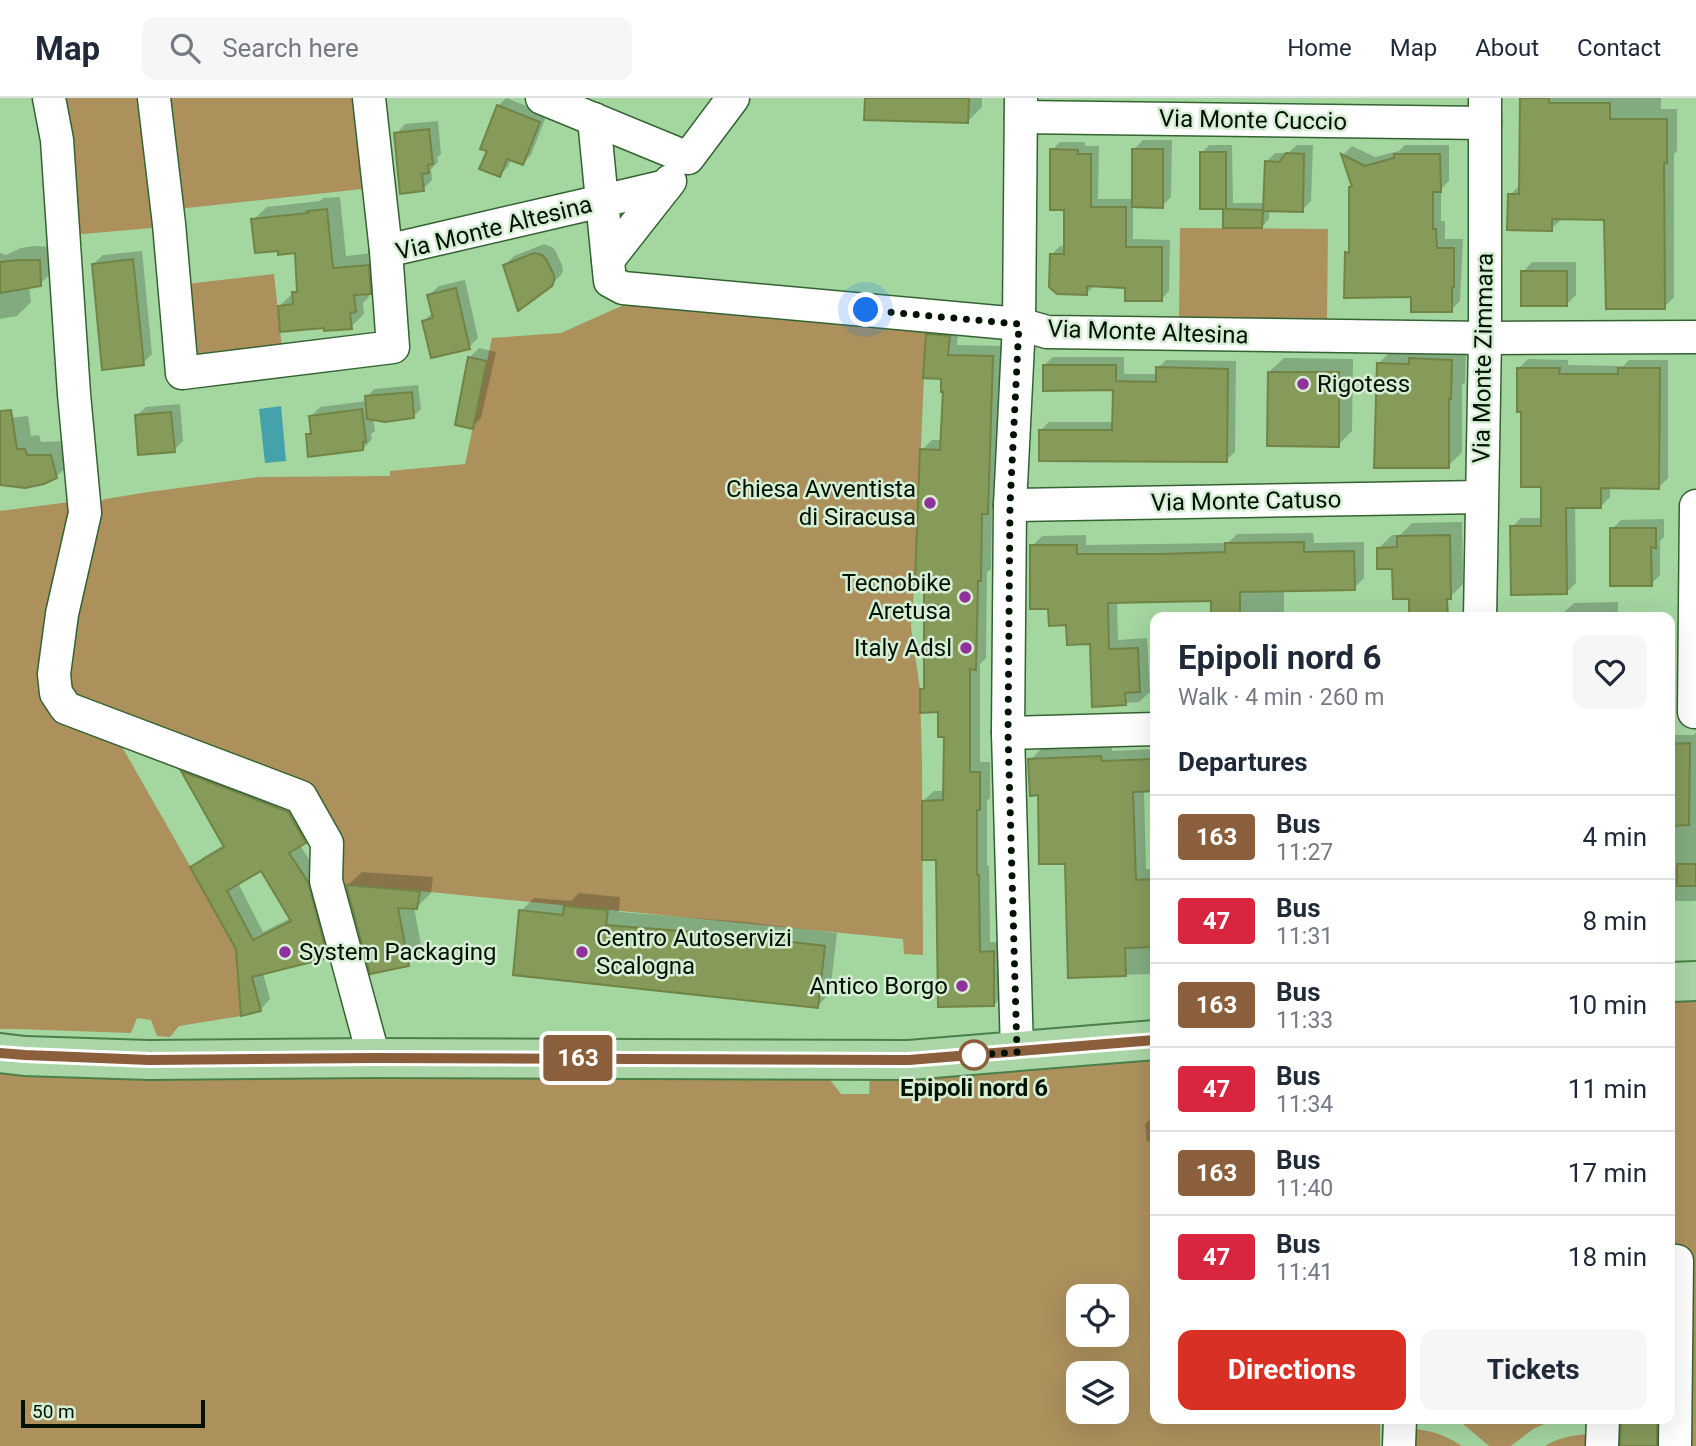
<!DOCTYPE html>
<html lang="en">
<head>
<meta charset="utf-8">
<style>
  body { margin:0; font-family:Roboto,sans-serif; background:#f6f6f7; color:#1f2937; height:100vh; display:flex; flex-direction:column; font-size:26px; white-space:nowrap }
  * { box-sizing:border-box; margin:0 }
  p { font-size:23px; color:#747a83 }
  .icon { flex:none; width:38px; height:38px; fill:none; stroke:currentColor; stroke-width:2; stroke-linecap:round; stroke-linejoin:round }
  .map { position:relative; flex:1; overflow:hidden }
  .sheet { position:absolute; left:1150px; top:514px; width:525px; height:812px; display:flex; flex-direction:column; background:#fff; border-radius:14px; box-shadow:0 7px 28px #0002 }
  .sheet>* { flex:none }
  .badge { padding:0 14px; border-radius:5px; font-size:24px; line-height:46px }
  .buttons { position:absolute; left:1066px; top:1186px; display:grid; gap:14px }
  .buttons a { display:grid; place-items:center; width:63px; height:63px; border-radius:14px; background:#fff; box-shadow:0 7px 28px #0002; font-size:35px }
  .scale { position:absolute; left:21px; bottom:18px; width:184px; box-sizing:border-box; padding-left:7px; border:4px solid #021202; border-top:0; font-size:19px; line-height:24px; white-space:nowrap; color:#021202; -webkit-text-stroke:5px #d6efd4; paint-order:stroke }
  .you { position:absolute; width:35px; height:35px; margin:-18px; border:5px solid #fff; border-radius:50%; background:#1a73e8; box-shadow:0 0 0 10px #1a73e833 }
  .map>.badge { position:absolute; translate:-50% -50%; box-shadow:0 0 0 4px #fff }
  h2 { padding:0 28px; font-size:26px; line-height:63px }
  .round { display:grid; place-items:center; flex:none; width:74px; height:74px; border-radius:14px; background:#f6f6f7 }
  .headline { display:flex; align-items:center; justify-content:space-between; height:119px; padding:0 28px }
  h1 { font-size:33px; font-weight:700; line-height:52px }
  .button { display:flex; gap:14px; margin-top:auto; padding:14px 28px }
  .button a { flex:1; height:80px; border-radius:14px; background:#d93025; color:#fff; font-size:28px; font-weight:700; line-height:80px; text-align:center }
  .button a+a { background:#f6f6f7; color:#1f2937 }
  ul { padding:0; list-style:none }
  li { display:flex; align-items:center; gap:21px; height:84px; padding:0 28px; border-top:2px solid #e0e1e3 }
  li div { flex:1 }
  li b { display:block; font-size:26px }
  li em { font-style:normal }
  li .badge { min-width:77px; font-weight:700; text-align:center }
  header { display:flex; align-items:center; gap:42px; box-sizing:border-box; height:98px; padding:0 35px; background:#fff; border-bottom:2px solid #e0e1e3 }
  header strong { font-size:33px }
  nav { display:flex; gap:38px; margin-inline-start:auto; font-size:24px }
  .search { width:490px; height:63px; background:#f6f6f7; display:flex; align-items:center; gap:18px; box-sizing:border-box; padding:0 24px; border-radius:14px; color:#747a83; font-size:26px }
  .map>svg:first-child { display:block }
  .green { fill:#ac915d; fill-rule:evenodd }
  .water { fill:#45a2aa }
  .shadow { fill:#0003; fill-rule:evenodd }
  .building { fill:#869a5a; stroke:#718445; stroke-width:2; fill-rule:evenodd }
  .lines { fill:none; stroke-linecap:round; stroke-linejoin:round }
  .minor-casing { stroke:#346332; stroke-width:35 }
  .major-casing { stroke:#4a8048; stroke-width:42 }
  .minor { stroke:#fff; stroke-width:32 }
  .major { stroke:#aad6a7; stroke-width:38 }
  .line-casing { stroke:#fff; stroke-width:16 }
  .line { stroke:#8b5e3c; stroke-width:10 }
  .walk { stroke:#021202; stroke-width:7; stroke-dasharray:0 12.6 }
  .poi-dot { fill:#90329b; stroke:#d6efd4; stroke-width:2.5 }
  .stop-dot { fill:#fff; stroke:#8b5e3c; stroke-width:3.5 }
  .labels { text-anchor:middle; stroke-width:5; stroke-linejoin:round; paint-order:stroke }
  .street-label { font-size:24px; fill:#021202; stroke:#d6efd4 }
  .poi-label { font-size:24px; fill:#021202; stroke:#d6efd4; text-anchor:end }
  .stop-label { font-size:24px; font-weight:bold; fill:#021202; stroke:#d6efd4 }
</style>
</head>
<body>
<header>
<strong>Map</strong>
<div class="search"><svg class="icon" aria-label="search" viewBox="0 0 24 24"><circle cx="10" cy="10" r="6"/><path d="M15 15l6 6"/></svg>Search here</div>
<nav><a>Home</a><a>Map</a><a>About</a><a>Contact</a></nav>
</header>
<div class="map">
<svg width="1696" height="1348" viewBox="0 0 1696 1348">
  <rect width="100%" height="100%" fill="#a4d6a0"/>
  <!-- green -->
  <g class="green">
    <path d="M57,0H150L158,120L152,130L70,137Z"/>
    <path d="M163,0H359L366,65L362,91L178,111Z"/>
    <path d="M1180,130L1328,131L1327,223L1179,221Z"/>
    <path d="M274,176L282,250L193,259L186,186Z"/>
    <path d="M626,206L926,234L915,481L911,529L920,591L922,664L923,857L904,856L903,841L420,793L335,786L319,713L67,600L60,575L95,406L105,401L149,394L259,379L390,378V373L465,366L492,240L561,235Z"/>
    <path d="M78,403L47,573L117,640L210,803L236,851L241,918L179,928L170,939L157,938L151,922L137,920L131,935L16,931H0V413Z"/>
    <path d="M1670,903H1696V1348H1685L1688,1149H1670Z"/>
    <path d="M1155,960V1321H1380V1348H0V968L828,979L841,996H869L870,978ZM1078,1199H1116V1237H1078ZM1078,1276H1116V1314H1078Z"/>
    <path d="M1450,1321H1548L1551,1323L1533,1331L1511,1348H1489L1463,1326Z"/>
    <path d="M1415,1331C1433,1333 1447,1338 1462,1348H1415Z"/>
    <path d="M1586,1336L1585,1348H1545C1557,1340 1571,1338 1586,1336Z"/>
  </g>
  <!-- water -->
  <path class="water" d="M281,308L286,363L265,365L259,311Z"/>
  <!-- shadow -->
  <g class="shadow">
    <path d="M506,0L547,16L531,57L523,65L511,61L508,69L499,77L489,52L498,8Z"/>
    <path d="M867,0H982V9L968,23Z"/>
    <path d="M1521,0H1661V11H1677V53L1674,56V199L1664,209L1606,120L1562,121L1551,131L1510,97L1521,86Z"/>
    <path d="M438,23L441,56L437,60L438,64L431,71L432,82L423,91L396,36L405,26Z"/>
    <path d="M1143,42H1172L1171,99L1162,108H1133V141L1170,142L1169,193L1161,202L1127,188L1095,187L1086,196L1052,156L1060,148H1065L1066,110L1052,52L1060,44H1085V48H1099L1098,101H1134V51Z"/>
    <path d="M1209,47H1232L1233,105H1265L1266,64L1275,55H1288L1297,47H1313L1311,103L1302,112L1269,111V121L1262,129H1225V109L1202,55Z"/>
    <path d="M1405,47H1449V83L1441,91V123H1445V141H1463L1460,203L1451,212L1413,198L1346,155L1350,151L1351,90L1353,88L1343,57L1352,48L1375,59L1399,53Z"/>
    <path d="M340,99L346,158L381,154L383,180L368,194L369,199L363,205L364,216L351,229L326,228L279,208L299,190L296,153L253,122L267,109L320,103L323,100Z"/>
    <path d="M544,146L552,149L555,152L562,167L563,173L561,177L551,187L505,167L514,158Z"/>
    <path d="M34,148L53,149L54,172L40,186L29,188L31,204L17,218L0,221V155L6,157L21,150Z"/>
    <path d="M142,153L152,256L143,265L93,166L103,157Z"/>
    <path d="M1532,164H1576V197L1567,206L1523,174Z"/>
    <path d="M465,182L478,240L469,249L424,223L433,214L429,197L439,188Z"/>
    <path d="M937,227L959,228L957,247L1003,248L997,404L992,410L991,471L987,474L986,560L980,566V664H990V700L987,703V768H989L990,844H1004V896L994,907L938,760L923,703L934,693H945V637L940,612L921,592L925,588V479L922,352L932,342H942L945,292L943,279L927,237Z"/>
    <path d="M1466,248L1465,285L1462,287V354L1448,368L1378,266L1392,252Z"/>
    <path d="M479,250L496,254L481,320L472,329L470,259Z"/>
    <path d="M1053,259H1124V276H1158V270L1166,262L1236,263L1235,354L1226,362L1041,332L1049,324H1114L1115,291L1044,267Z"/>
    <path d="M1284,260L1353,261L1352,333L1338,347L1269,274Z"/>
    <path d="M1528,261L1568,262V267L1623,268L1629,262H1668V380L1659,389L1610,388V399L1601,408H1575L1576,485L1567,494L1512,429L1521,420H1542L1543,388L1523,312L1519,270Z"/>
    <path d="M418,287L421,311L413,319L373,320L375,333L371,336L372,341L363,351L307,337L312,332L311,318L320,309L367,303V299L374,291Z"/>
    <path d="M180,306L183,343L174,352L136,318L146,309Z"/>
    <path d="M28,318L31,338L39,337L41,344L65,343L71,365L56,379L4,386L0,388V321Z"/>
    <path d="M1664,421V439L1660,443V477L1651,486L1612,431L1621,422Z"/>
    <path d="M1462,424L1463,486L1450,499L1394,469L1379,450L1392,437H1400L1412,425Z"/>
    <path d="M1313,435L1314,445L1364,444V480L1354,490L1284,492V520H1213L1212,501L1117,503L1118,542L1147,540L1150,594L1139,604L1094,607L1091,545L1050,509L1032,448L1042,438L1086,437V447L1228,445L1237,436Z"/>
    <path d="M1618,504V520H1562V516L1574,505Z"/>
    <path d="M1696,634V803H1670V637H1694Z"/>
    <path d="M1112,648V653L1155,651V691L1144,692L1146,771H1155V876L1070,878L1066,764L1039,696L1030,662L1041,651Z"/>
    <path d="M193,664L298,704L315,734L300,747L317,774L337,848L327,858L263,875L270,901L261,911L238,851L192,770L202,760L225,746L184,674ZM261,770L291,820L263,834L238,785Z"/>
    <path d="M362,774L433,779L431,795L417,809H414L422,852L408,866L348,787Z"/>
    <path d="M579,795L620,799L619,814L746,824L837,835L830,895L817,909L521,813L534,800L571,803Z"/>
    <path d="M1154,1017L1155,1043L1147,1044L1145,1026Z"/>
    <path d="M1623,1321H1670L1678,1348H1621Z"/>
  </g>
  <!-- building -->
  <g class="building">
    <path d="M865,0H969L968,25L864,22Z"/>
    <path d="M1520,0H1549V5H1610V21H1667V65H1664L1665,211H1606L1604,122L1552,121V133L1507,132L1508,96H1519Z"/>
    <path d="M497,7L540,24L523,67L507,61L500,79L479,71L487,53L480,51Z"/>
    <path d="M429,31L433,66L428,67L429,75L422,76L424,93L400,96L394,35Z"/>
    <path d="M1050,51L1078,52V56H1091V109H1126V149H1162V203H1125V190L1087,188V197L1057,196L1049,189L1050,156H1064V112H1050Z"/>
    <path d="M1132,51H1163V110L1132,109Z"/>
    <path d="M1200,54H1226V111L1263,112L1262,130H1223V111H1200Z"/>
    <path d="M1286,55L1304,56L1303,114L1263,113L1265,63L1279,64Z"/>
    <path d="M1341,56L1365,68L1394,60V56H1440L1441,94H1433V131H1436L1437,150H1454V189H1452V214H1411V199L1344,200L1345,154L1349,155V89H1352Z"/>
    <path d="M327,111L333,170L369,167L371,196L354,197L356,214L350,215L352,231L324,233V230L280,234L278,208L293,206L292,194H297L295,155L278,157V153L255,155L251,121L308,115L307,113Z"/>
    <path d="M534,155L542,157L546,161L554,177V183L552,188L518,213L503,167Z"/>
    <path d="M133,161L144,267L102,272L92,166Z"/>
    <path d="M19,162H40L41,188L0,195V164Z"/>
    <rect x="1521" y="173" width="46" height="35"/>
    <path d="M456,190L470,251L431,260L422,223L433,220L427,197Z"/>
    <path d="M926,236L950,238L948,257L993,258L988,416H982L981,483H978L976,572L970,571V674H980V712H977V777H979L980,854L994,853V908L938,909L936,762H922V703L943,702L944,639H938V614L920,615V591H924V481H915L920,351L940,352L943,294H941V281L923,280Z"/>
    <path d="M468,259L487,263L473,331L455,327Z"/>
    <path d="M1409,260L1452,262L1451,301H1449V370H1374L1377,265L1409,266Z"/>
    <path d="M1043,267H1116V283L1156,284V269L1228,271L1227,364L1039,363V332H1112L1113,292L1043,293Z"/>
    <path d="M1517,270H1560L1559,276H1618V270H1660L1659,391L1601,390V410H1566L1567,496L1511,497L1510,428H1541V389H1521V314H1517Z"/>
    <path d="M1268,274H1339V349L1267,348Z"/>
    <path d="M412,294L414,320L385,324L367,321L365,298Z"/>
    <path d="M362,311L366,344H363V352L308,359L306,336H311L309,318Z"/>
    <path d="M11,312L17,351H25L27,357H51L57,380L44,386L25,390L0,387V313Z"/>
    <path d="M171,314L175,354L138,357L135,317Z"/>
    <path d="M1610,430H1656V450L1651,449L1652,488H1610Z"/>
    <path d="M1450,437L1451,501H1447L1448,520H1409V501H1393L1392,471H1377V450L1397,449V438Z"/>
    <path d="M1304,444V454L1354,453L1355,492L1240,494V520H1211V503L1108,505L1109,551L1138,550L1140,594L1125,595L1126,607L1092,609L1090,546L1067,547L1066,527L1049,528L1048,511H1030V447H1077V456H1159L1225,454V445Z"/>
    <path d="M1690,645L1689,727L1670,728V646Z"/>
    <path d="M1101,658L1102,663L1155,661V693L1133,694L1136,782L1155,781V849L1125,850L1126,878L1068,880L1065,766H1039L1038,697L1030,698L1028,661Z"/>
    <path d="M181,673L288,714L306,745L289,755L308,784L328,860L252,879L261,913L241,918L236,851L190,769L224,749ZM261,773L291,823L253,842L227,793Z"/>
    <rect x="1677" y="766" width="19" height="22"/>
    <path d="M346,787L420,793L417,811L398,810L409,868L370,876Z"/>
    <path d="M564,808L608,812L606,827L732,837L825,848L818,910L513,877L519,812L563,817Z"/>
    <path d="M1621,1321H1657V1348H1620Z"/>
  </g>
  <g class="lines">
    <!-- minor casing -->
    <g class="minor-casing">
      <g id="minor">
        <path d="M49,0L57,42L74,296L85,415L62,516L54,576L56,595L66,610L301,699L327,745L326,783L374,960"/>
        <path d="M154,0L169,126L182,275L393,249L386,153L602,103L610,183L623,190L1019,226L1047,234L1485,240L1696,239"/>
        <path d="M369,0L386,153"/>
        <path d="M542,0L688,60L733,0"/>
        <path d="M1021,19L1485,25"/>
        <path d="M594,21L602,103L666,88"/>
        <path d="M608,162L670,83"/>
        <path d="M1010,407L1481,399"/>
        <path d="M1480,520L1485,240V0"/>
        <path d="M1694,614L1696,408"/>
        <path d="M1008,635L1155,631"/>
        <path d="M1017,954L1008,635L1010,407L1019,226L1021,0"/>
        <path d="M1670,1162L1677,1163L1675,1348"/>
        <path d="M1399,1348L1400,1321"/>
        <path d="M1602,1348L1603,1321"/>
      </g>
    </g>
    <!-- major casing -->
    <g class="major-casing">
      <g id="major">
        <path d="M1670,884L1696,883"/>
        <path d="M0,955L25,958L149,962L374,960L909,962L1155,942"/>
      </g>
    </g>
    <!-- minor -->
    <use href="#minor" class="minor"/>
    <!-- major -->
    <use href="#major" class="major"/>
  </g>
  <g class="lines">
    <!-- line casing -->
    <g class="line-casing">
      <path id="line" d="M0,955L25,957L149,962L374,960L909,962L1155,942"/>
    </g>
    <!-- line -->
    <use href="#line" class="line"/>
    <!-- walk -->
    <path class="walk" d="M866,212L1019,226L1010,407L1008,635L1017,954L963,958L974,957"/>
  </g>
  <!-- markers -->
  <g class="poi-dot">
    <circle cx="1303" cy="286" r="7"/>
    <circle cx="930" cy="405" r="7"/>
    <circle cx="965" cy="499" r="7"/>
    <circle cx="966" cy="550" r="7"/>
    <circle cx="285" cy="854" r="7"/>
    <circle cx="582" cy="854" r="7"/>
    <circle cx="962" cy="888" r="7"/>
  </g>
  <circle class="stop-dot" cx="974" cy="957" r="14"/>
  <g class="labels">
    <!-- street labels -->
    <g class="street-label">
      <text transform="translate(1253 22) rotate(1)" y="8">Via Monte Cuccio</text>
      <text transform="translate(494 130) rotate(-14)" y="8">Via Monte Altesina</text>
      <text transform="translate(1148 234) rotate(2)" y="8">Via Monte Altesina</text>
      <text transform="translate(1483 260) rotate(-89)" y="8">Via Monte Zimmara</text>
      <text transform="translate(1246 403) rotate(-1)" y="8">Via Monte Catuso</text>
    </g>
    <!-- poi labels -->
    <g class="poi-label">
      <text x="1317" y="294" text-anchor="start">Rigotess</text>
      <text x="916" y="399">Chiesa Avventista<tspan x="916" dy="28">di Siracusa</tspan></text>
      <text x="951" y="493">Tecnobike<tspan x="951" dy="28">Aretusa</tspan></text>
      <text x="952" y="558">Italy Adsl</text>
      <text x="596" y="848" text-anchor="start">Centro Autoservizi<tspan x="596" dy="28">Scalogna</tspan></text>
      <text x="299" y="862" text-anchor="start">System Packaging</text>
      <text x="948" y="896">Antico Borgo</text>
    </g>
    <!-- stop labels -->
    <g class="stop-label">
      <text x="974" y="998">Epipoli nord 6</text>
    </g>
  </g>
</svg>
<div class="buttons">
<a><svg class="icon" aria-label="locate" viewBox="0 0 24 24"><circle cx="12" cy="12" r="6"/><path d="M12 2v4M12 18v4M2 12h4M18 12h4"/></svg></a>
<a><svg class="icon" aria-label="layers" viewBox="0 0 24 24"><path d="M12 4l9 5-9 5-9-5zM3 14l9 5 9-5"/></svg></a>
</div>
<div class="scale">50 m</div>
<div class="you" style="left:866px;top:212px"></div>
<b class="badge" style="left:578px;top:960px;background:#8b5e3c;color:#fff">163</b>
<section class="sheet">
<div class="headline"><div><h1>Epipoli nord 6</h1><p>Walk · 4 min · 260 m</p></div><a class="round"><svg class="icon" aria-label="heart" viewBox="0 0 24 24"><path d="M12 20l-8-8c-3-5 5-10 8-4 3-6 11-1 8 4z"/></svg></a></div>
<h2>Departures</h2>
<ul>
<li><span class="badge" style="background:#8b5e3c;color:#fff">163</span><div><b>Bus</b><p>11:27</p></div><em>4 min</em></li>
<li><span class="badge" style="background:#d7263d;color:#fff">47</span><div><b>Bus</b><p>11:31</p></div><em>8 min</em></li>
<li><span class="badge" style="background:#8b5e3c;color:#fff">163</span><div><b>Bus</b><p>11:33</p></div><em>10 min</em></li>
<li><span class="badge" style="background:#d7263d;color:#fff">47</span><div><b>Bus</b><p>11:34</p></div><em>11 min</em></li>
<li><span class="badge" style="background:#8b5e3c;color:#fff">163</span><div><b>Bus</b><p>11:40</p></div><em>17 min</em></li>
<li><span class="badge" style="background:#d7263d;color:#fff">47</span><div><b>Bus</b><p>11:41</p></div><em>18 min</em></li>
</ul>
<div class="button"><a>Directions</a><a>Tickets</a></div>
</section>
</div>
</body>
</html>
